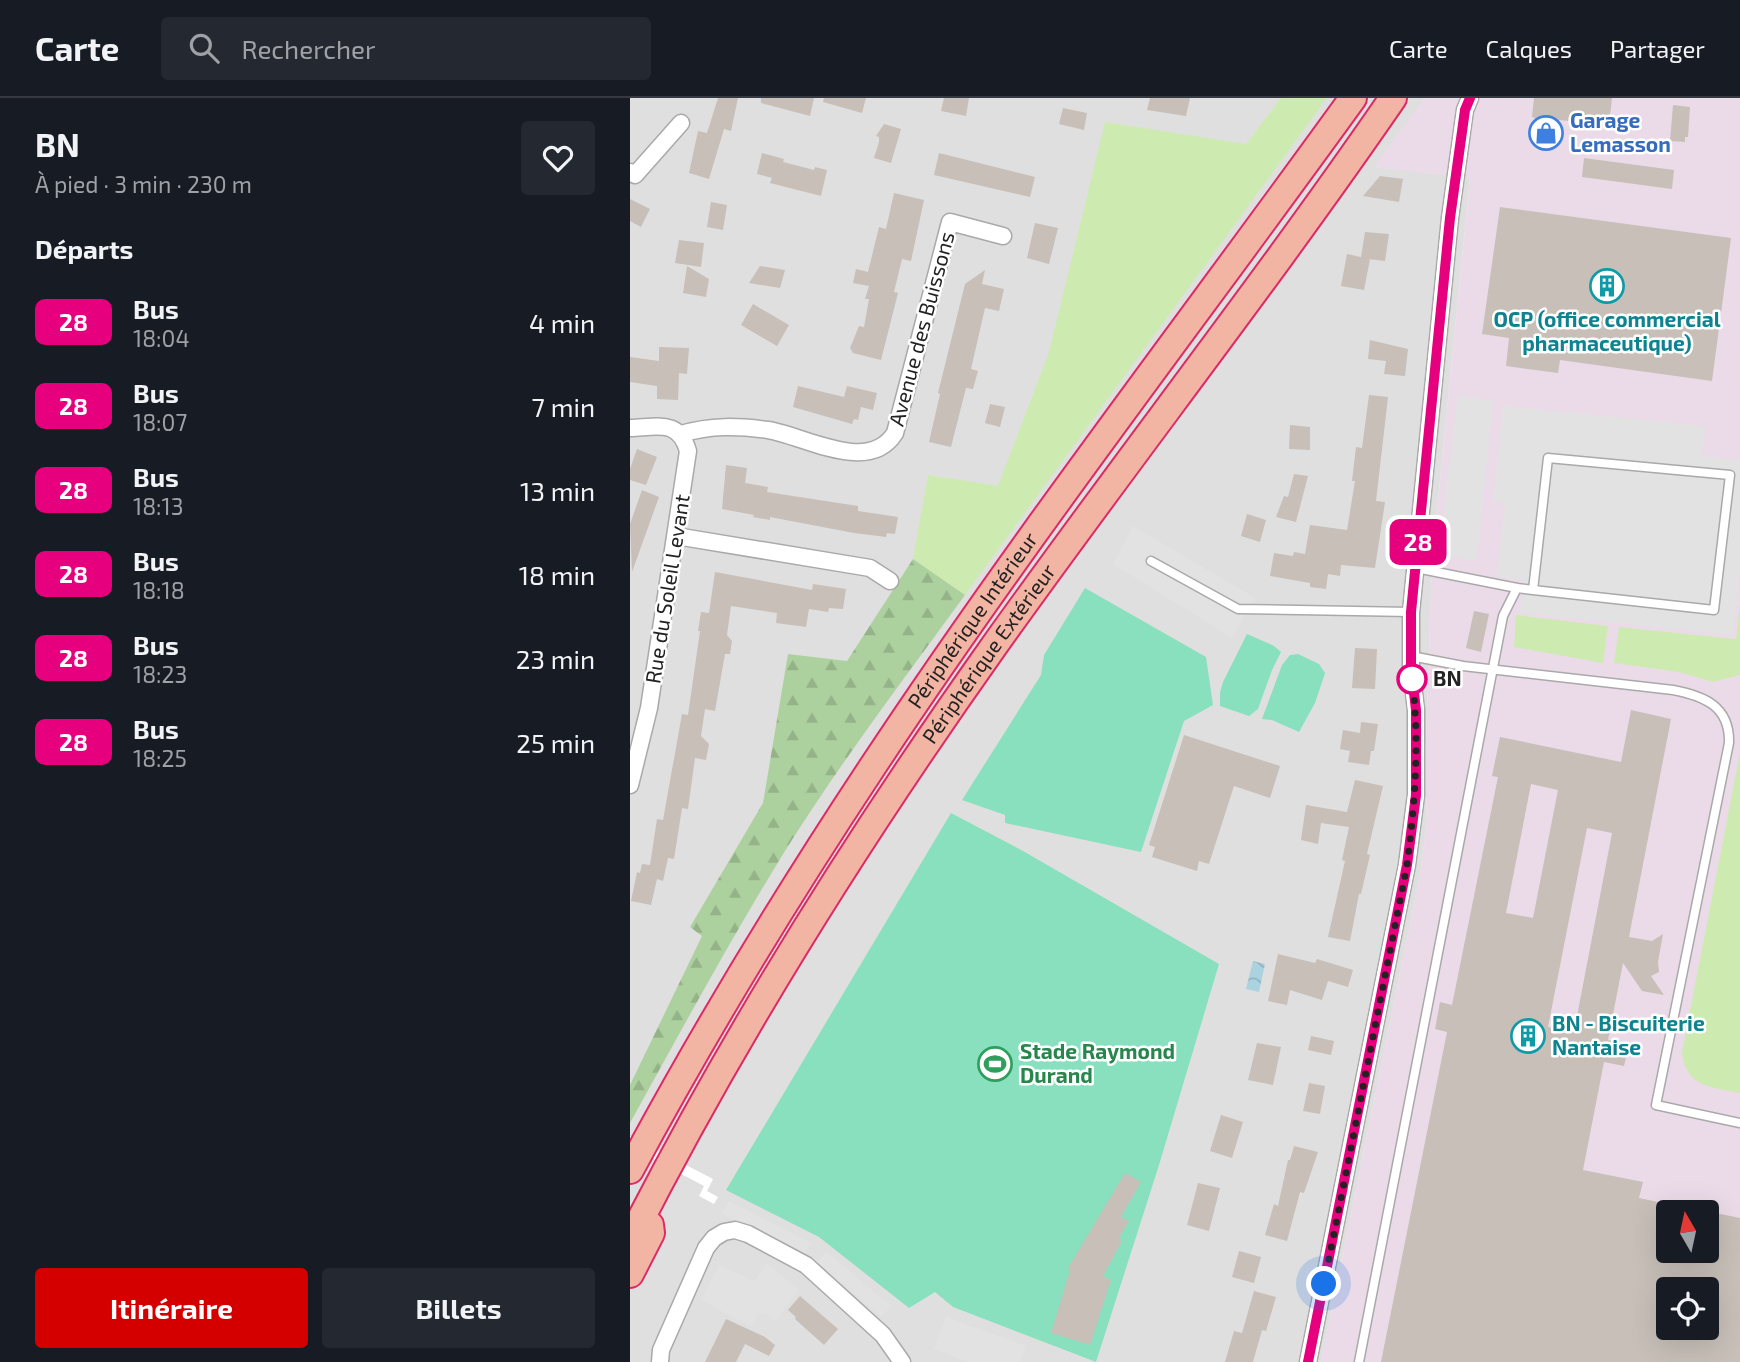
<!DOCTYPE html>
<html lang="fr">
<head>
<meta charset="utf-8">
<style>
  body { margin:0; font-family:"Exo 2",sans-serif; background:#242831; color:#f1f3f6; height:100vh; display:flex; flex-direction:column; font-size:26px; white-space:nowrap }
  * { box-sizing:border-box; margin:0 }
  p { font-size:23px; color:#9ea1a6 }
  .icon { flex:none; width:38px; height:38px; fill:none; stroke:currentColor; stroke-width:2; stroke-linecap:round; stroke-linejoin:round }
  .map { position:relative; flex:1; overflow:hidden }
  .details { display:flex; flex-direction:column; background:#171b24; width:630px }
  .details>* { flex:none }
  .badge { padding:0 14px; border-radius:10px; font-size:24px; line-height:46px }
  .needle { width:46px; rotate:351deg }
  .controls { position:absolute; left:1026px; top:1102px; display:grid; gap:14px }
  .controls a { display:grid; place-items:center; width:63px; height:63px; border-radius:7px; background:#171b24; box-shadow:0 7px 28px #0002; font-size:35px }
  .you { position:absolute; width:35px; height:35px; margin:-18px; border:5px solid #fff; border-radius:50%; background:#1a73e8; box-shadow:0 0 0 10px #1a73e833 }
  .map>.badge { position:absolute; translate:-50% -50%; box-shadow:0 0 0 4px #fff }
  h2 { padding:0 35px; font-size:26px; line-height:63px }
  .round { display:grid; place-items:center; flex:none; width:74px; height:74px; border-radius:7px; background:#242831 }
  .headline { display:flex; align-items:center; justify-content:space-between; height:119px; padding:0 35px }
  h1 { font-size:33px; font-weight:700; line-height:52px }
  .action { display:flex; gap:14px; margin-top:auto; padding:14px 35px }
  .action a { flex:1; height:80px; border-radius:7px; background:#d40000; color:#fff; font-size:28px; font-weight:700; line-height:80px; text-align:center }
  .action a+a { background:#242831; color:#f1f3f6 }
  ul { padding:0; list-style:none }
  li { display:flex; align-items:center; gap:21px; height:84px; padding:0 35px }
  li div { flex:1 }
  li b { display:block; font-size:26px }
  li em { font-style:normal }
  li .badge { min-width:77px; font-weight:700; text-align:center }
  header { display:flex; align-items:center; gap:42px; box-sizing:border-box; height:98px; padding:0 35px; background:#171b24; border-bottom:2px solid #363941 }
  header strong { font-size:33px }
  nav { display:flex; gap:38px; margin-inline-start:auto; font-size:24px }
  .search { width:490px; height:63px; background:#242831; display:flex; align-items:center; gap:18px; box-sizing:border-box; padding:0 24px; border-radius:7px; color:#9ea1a6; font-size:26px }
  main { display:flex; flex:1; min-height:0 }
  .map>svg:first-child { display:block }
  .residential { fill:#e0dfdf }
  .industrial { fill:#ebdbe8; fill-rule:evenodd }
  .grass { fill:#cdebb0 }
  .forest { fill:url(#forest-firs) }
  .pitch { fill:#88e0be }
  .parking { fill:#e2e2e2 }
  .water { fill:url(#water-waves) }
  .pier { fill:#fff }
  .building { fill:#c7bfb8; fill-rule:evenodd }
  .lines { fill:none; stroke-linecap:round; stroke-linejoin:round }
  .service-casing { stroke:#a9a9a9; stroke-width:11 }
  .minor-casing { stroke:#a9a9a9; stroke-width:19 }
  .trunk-casing { stroke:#dc2a67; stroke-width:30 }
  .service { stroke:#fff; stroke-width:8 }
  .minor { stroke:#fff; stroke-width:16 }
  .trunk { stroke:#f2b4a3; stroke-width:26 }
  .line-casing { stroke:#fff; stroke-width:16 }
  .line { stroke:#e6007e; stroke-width:10 }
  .walk { stroke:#222; stroke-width:7; stroke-dasharray:0 12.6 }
  .stop-dot { fill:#fff; stroke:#e6007e; stroke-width:3.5 }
  .labels { text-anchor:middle; stroke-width:5; stroke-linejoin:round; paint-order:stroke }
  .shop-label { font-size:21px; font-weight:bold; fill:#366cbe; stroke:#fff; text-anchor:start }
  .culture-label { font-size:21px; font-weight:bold; fill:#0d838f; stroke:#fff }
  .street-label { font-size:21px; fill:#222; stroke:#fff }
  .stop-label { font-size:21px; font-weight:bold; fill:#222; stroke:#fff; text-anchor:start }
  .leisure-label { font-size:21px; font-weight:bold; fill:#27864d; stroke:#fff; text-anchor:start }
</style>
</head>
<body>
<header>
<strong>Carte</strong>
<div class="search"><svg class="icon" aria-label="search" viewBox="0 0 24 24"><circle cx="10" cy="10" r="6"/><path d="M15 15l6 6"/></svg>Rechercher</div>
<nav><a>Carte</a><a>Calques</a><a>Partager</a></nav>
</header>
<main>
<section class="details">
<div class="headline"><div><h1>BN</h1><p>À pied · 3 min · 230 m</p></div><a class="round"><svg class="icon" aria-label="heart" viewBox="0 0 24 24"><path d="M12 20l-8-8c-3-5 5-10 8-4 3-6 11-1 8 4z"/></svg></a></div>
<h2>Départs</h2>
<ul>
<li><span class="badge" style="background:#e6007e;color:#fff">28</span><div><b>Bus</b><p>18:04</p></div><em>4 min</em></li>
<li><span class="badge" style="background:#e6007e;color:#fff">28</span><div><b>Bus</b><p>18:07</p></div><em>7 min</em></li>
<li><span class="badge" style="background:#e6007e;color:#fff">28</span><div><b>Bus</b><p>18:13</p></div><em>13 min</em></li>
<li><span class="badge" style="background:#e6007e;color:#fff">28</span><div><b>Bus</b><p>18:18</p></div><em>18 min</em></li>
<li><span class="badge" style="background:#e6007e;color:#fff">28</span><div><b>Bus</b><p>18:23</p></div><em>23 min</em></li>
<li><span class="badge" style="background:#e6007e;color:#fff">28</span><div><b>Bus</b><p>18:25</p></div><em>25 min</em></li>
</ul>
<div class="action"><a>Itinéraire</a><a>Billets</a></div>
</section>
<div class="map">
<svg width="1110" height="1264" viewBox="0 0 1110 1264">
  <defs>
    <pattern id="forest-firs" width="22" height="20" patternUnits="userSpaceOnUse" patternTransform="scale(1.75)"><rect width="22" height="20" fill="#add19e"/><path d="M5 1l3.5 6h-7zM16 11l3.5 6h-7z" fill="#95b388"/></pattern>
    <pattern id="water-waves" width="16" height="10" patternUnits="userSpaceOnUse" patternTransform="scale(1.75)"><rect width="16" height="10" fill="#aad3df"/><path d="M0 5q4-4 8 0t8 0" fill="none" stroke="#92b5bf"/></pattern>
  </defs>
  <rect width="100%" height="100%" fill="#f2efe9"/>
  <!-- residential -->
  <path class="residential" d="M0,0H795L745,69L840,79L802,463L795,673L797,724L790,777L691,1264H0Z"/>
  <!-- industrial -->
  <path class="industrial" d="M795,0H1110V1264H691L790,777L797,724L795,673L802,463L840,80L744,69ZM1038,1115H1076V1153H1038ZM1038,1192H1076V1230H1038Z"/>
  <!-- grass -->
  <g class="grass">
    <path d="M651,0H697L335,497L283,461L298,377L368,388L419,254L475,24L616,46Z"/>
    <path d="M1110,507V577L1083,584L1049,574L984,565L989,529L1106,541Z"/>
    <path d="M886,517L978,528L973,565L884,549Z"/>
    <path d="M1110,655V995C1081,989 1055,989 1052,954Z"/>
  </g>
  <!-- forest -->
  <path class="forest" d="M283,461L335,497C274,581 210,665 155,753C100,842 51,933 0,1025V987L72,838L60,829L133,705L158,556L217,563Z"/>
  <!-- pitch -->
  <g class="pitch">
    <path d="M455,490L576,559L583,607L554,623L511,754L375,725V717L332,702L411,577L414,557Z"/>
    <path d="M617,536L644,548L651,554L642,572L628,611L619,618L590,608V594L593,584Z"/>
    <path d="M668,556L689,566L695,575L685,605L669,634L642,622L632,621L652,567L660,557Z"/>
    <path d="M321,715L393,753L589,866L529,1067L466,1264L323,1209L305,1194L279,1210L189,1139L96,1092Z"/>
  </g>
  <!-- parking -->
  <g class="parking">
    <path d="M828,298L863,302L847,462L820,459V441L810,438Z"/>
    <path d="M873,308L1075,328L1072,358L1110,362V467L1103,537L890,515L893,482L867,479L875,405L863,403Z"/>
    <path d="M503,428L625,500L602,540L483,466Z"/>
    <path d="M99,1103L181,1145L174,1158L92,1116Z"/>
    <path d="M196,1153L261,1208L251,1219L187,1164Z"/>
    <path d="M137,1165L169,1192L145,1223L137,1216L127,1217L122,1229L71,1202L89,1167L124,1183Z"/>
    <path d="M316,1219L396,1248L390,1264H338L304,1251Z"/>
  </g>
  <!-- water -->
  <path class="water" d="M623,863L635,866L629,894L616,891Z"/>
  <!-- pier -->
  <path class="pier" d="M0,1038L83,1081L77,1093L88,1099L84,1106L69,1098L74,1088L0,1049Z"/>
  <!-- building -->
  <g class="building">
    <path d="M88,0H108L101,33L94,31L79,81L59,75L68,33L77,35Z"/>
    <path d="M131,0H184L180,18L131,5Z"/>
    <path d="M194,0H236L232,15L193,4Z"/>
    <path d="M314,0H339L336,18L311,13Z"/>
    <path d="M520,0H560L556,18L517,12Z"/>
    <path d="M904,0H982L980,18L972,16L971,26L929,22L926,49L902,46L905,20L902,19Z"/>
    <path d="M1043,7L1060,9L1058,39H1055V44L1040,43Z"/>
    <path d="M433,10L457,15L454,32L429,26Z"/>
    <path d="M254,26L271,31L261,65L244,60L249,44V39L246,38Z"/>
    <path d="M132,55L154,61L153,64L184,72L185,69L197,72L191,98L140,85L142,80L127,76Z"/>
    <path d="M309,55L405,79L400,99L304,77Z"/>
    <path d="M954,60L1044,72L1042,91L952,79Z"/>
    <path d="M750,78L773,81L769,104L733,98Z"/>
    <path d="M264,95L294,102L281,163L272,161L264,194L268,195L251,262L223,255L220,250L229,228L234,229L239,201H235L239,188L223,185L226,171L238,174L249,129L256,131Z"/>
    <path d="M0,101L20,111L11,129L0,123Z"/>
    <path d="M81,104L97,107L93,132L77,129Z"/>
    <path d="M870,109L1101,140L1082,283L930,262L928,275L876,268L879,240L852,236Z"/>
    <path d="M405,125L428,130L419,166L397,160Z"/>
    <path d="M735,134L759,136L755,163L738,161H740L734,192L711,188L717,156L731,159Z"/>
    <path d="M49,142L74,145L71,169L45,165Z"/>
    <path d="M57,168L79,181L76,199L53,195Z"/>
    <path d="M130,168L155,172L150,190L119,185Z"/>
    <path d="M355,172L352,186L374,191L369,213L355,210L341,271L348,273L343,291L336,290L321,349L299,344L310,296L308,295L335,186Z"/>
    <path d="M123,206L159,227L147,248L111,227Z"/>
    <path d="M740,242L778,251L775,278L754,276L756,263L738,261Z"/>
    <path d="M29,249L59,250L57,276L49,275L48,302L27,301V288L0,284V259L29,263Z"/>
    <path d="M168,288L214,299L217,288L247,295L243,312L231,309L228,322L224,321L222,326L163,309Z"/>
    <path d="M739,297L758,299L746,403L755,404L745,470L711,467L710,478L698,476L696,491L680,489V485L640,478L644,455L663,458L664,454L675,456L680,427L717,432L725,383H722L726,349L732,350Z"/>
    <path d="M360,306L375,309L370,329L355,325Z"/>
    <path d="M660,327L680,329V352L659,351Z"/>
    <path d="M7,351L27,359L16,387L0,382V371Z"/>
    <path d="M96,367L117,370L115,385L138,389L137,394L228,408V413L268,419L265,436L257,435L256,439L224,435L140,419V422L123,419L124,417L92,411Z"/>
    <path d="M664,376L678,378L666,424L646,419L654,398L658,399Z"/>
    <path d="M12,392L29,399L2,474L0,426Z"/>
    <path d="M617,416L636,422L630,444L611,438Z"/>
    <path d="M85,474L182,492L183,486L216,491L213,511L199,510L198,514L179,511L176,529L146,525L147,515L101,508L97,537L102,543L100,556H95L85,613L75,611L71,638L79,646L76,662L65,660L58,711L52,710L44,761L38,760L33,783L27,781L21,807L1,803L7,774L10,775L12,766L20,767L27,721L33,722L52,616L58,617L70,533H68L71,514L79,515Z"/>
    <path d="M844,513L859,516L851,554L836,550Z"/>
    <path d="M725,550L747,551L745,591L722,590Z"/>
    <path d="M1001,612L1041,621L999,839L1022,843L1033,836L1028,864L1029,874L1021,878L1034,897L1012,893L993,865L978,942L999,946L994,968L974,964L953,1072L1013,1084L1009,1100L1038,1106V1153H1076V1113L1110,1120V1264H751L817,934L805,931L810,904L822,907L868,679L862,678L870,639L991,664ZM901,686L928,692L903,820L876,815ZM957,730L982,735L944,934L918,929ZM1038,1192H1076V1230H1038Z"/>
    <path d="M731,624L748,626L744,653H741L739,667L718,664L720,653L710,651L713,632L730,635Z"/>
    <path d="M554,637L650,668L640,700L604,688L579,766L569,763L567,773L522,759L525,749L519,747Z"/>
    <path d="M725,682L753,688L737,756L740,757L731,796H729L720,843L698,839L715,763L712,762L719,729L691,725L688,746L671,742L676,707L717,714Z"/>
    <path d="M648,856L685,865L687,861L723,872L718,889L698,883L692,902L660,892L657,907L638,903Z"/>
    <path d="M681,938L704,943L701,957L678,952Z"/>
    <path d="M627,945L651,949L643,987L618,982Z"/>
    <path d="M679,985L695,988L690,1016L673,1013Z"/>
    <path d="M591,1017L613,1024L602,1060L580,1053Z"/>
    <path d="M664,1048L688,1054L674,1095L670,1094L657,1143L635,1137L644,1106L648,1108L658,1062H660Z"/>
    <path d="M495,1075L511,1084L491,1119L499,1123L489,1140L492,1143L473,1178L481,1182L460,1247L421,1235L440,1172L438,1170Z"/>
    <path d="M568,1085L590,1090L579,1133L557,1127Z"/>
    <path d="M609,1153L631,1159L624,1185L602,1179Z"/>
    <path d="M624,1193L646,1199L636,1233L632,1232L623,1264H595L604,1233L612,1235Z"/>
    <path d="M170,1198L208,1231L194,1247L165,1221L166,1219L158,1212Z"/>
    <path d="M96,1221L135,1239L145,1247L139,1258L115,1246L106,1264H75Z"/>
  </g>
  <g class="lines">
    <!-- service casing -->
    <g class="service-casing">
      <g id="service">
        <path d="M521,463L608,511L781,514"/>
        <path d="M786,470L887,490L903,492L1084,512L1100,377L918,360L903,492"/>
        <path d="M781,558L833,568L1043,592C1074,598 1100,608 1099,645L1026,1007L1110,1025"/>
        <path d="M729,1264L873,518L887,490"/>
      </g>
    </g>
    <!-- minor casing -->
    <g class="minor-casing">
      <g id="minor">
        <path d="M0,74L5,77L51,25"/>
        <path d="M0,330C28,329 49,321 58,353L19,610L0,687"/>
        <path d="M51,336C81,327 108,328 138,332C175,338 239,377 265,335L320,124L373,138"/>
        <path d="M46,438L240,470L260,483"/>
        <path d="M30,1264L31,1252L76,1150L84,1140L94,1134L105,1132L118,1136L176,1167L253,1237L272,1264"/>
        <path d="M678,1264L777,767L786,697V612L781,569V514L820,120L835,12L840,0"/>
      </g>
    </g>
    <!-- trunk casing -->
    <g class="trunk-casing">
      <g id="trunk">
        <path id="s1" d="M0,1072C74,934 155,801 241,671C393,441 562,223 723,0"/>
        <path id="s2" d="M0,1142C105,935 230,737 364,548C495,364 635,186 763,0"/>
        <path d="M0,1176L21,1135L20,1127"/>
      </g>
    </g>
    <!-- service -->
    <use href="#service" class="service"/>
    <!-- minor -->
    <use href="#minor" class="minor"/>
    <!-- trunk -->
    <use href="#trunk" class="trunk"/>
  </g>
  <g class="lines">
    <!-- line casing -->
    <g class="line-casing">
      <path id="line" d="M678,1264L777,767L786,697V612L781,569V514L820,120L835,12L840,0"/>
    </g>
    <!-- line -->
    <use href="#line" class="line"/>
    <!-- walk -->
    <path class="walk" d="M694,1186L777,767C785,705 790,643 782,581"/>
  </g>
  <!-- icons -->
  <defs>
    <g id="shop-ring" transform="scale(1.75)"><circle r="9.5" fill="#fff" stroke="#3f7fe0" stroke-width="1.5"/><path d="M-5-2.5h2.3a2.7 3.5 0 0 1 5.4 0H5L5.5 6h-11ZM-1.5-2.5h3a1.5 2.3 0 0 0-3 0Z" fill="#3f7fe0"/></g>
    <g id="building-ring" transform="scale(1.75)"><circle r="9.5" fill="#fff" stroke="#0f9aa8" stroke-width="1.5"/><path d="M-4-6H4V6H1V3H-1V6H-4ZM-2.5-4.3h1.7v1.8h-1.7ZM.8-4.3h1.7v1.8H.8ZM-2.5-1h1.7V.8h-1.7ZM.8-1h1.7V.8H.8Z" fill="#0f9aa8"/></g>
    <g id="stadium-ring" transform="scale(1.75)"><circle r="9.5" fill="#fff" stroke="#2e9e5b" stroke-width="1.5"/><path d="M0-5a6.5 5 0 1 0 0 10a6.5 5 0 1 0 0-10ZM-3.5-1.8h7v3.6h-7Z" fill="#2e9e5b"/></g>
  </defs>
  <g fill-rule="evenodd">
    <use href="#shop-ring" x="916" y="35"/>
    <use href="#building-ring" x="977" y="188"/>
    <use href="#building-ring" x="898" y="938"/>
    <use href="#stadium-ring" x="365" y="966"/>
  </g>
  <!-- markers -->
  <circle class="stop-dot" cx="782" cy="581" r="14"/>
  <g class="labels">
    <!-- shop labels -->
    <g class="shop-label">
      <text x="940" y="30">Garage<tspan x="940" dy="24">Lemasson</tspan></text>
    </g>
    <!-- culture labels -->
    <g class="culture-label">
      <text x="977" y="229">OCP (office commercial<tspan x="977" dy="24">pharmaceutique)</tspan></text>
      <text x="922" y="933" text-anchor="start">BN - Biscuiterie<tspan x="922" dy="24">Nantaise</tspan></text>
    </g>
    <!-- street labels -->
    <g class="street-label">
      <text transform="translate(292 231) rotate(-75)" y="7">Avenue des Buissons</text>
      <text transform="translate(38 491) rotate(-81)" y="7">Rue du Soleil Levant</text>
      <text dy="7" stroke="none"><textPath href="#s1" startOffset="648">Périphérique Intérieur</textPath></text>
      <text dy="7" stroke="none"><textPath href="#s2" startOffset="688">Périphérique Extérieur</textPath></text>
    </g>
    <!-- stop labels -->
    <g class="stop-label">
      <text x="803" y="588">BN</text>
    </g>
    <!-- leisure labels -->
    <g class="leisure-label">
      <text x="390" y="961">Stade Raymond<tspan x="390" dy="24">Durand</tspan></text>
    </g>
  </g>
</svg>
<div class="controls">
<a><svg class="needle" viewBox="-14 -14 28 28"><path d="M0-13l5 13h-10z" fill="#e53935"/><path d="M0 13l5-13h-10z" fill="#9ea1a6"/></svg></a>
<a><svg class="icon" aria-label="locate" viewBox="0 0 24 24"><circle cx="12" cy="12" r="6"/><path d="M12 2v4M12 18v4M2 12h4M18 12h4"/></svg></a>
</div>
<div class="you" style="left:694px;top:1186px"></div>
<b class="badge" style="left:788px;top:444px;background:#e6007e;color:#fff">28</b>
</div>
</main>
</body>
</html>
